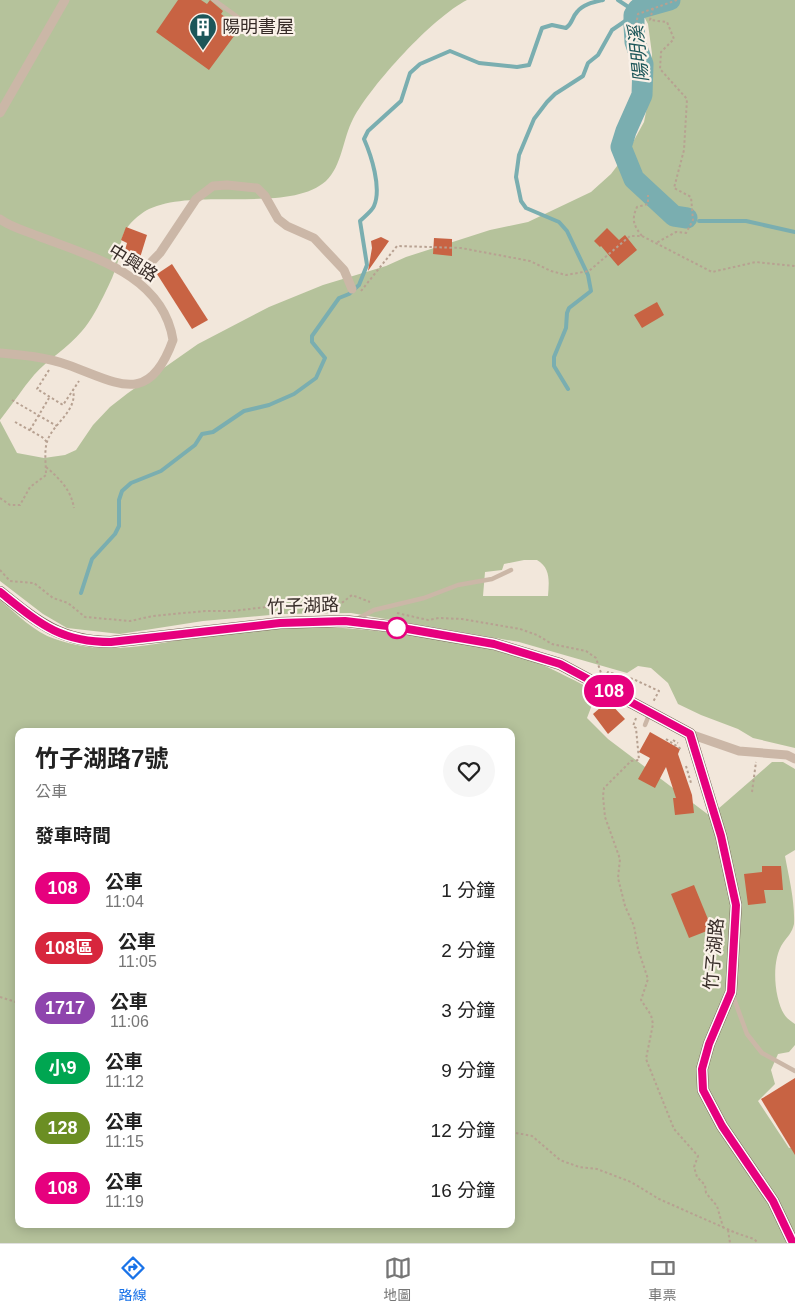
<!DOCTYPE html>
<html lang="zh-TW">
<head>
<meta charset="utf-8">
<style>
  body { margin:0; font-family:Arial,"Noto Sans TC",sans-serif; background:#f6f6f6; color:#222; height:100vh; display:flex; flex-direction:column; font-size:19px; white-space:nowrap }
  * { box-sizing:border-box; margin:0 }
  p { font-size:16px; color:#767676 }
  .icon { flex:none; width:28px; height:28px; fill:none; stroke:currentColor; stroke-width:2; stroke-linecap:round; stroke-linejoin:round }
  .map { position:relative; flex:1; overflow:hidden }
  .side { position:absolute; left:15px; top:728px; width:500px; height:500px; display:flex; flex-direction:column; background:#fff; border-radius:10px; box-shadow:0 2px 12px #0003 }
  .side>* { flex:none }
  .badge { padding:0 10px; border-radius:16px; font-size:18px; line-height:32px }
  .map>.badge { position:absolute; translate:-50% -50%; box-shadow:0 0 0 2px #fff }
  h2 { padding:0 20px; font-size:19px; line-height:45px }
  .round { display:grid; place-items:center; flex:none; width:52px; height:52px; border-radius:26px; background:#f6f6f6 }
  .overview { display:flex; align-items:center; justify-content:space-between; height:85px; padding:0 20px }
  h1 { font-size:24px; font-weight:700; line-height:38px }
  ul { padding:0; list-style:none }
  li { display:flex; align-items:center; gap:15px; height:60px; padding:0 20px }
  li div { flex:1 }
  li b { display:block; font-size:19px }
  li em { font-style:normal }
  li .badge { min-width:55px; font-weight:700; text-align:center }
  .tab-bar { display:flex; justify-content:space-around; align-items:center; height:70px; border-top:1px solid #e0e0e0; background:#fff; font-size:14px; color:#767676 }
  .tab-bar a { display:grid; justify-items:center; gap:2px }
  .tab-bar .active { color:#1a73e8 }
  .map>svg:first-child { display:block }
  .green { fill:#b5c29b; fill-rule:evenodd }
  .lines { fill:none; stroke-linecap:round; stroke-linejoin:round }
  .stream { stroke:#7aaeb0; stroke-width:4 }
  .river { stroke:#7aaeb0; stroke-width:21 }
  .building { fill:#c86343 }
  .path { stroke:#b7a191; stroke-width:2; stroke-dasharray:2.5 2.5; stroke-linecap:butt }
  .service { stroke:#cbb7a7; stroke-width:4.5 }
  .minor { stroke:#cbb7a7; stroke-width:9 }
  .primary { stroke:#796358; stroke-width:12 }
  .line-casing { stroke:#fff; stroke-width:11 }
  .line { stroke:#e6007e; stroke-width:8 }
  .stop-dot { fill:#fff; stroke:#e6007e; stroke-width:2.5 }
  .labels { text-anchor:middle; stroke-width:4.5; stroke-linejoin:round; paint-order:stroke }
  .poi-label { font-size:18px; fill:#372c28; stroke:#faf1e8; text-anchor:start }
  .street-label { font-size:18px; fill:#372c28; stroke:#faf1e8 }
  .water-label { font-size:19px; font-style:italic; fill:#1c5659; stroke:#faf1e8 }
</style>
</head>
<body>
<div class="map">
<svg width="795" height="1243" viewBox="0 0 795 1243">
  <rect width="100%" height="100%" fill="#f2e7db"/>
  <!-- green -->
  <g class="green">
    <path d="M0,0H467C432,18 372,84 353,119C343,138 342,166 326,181C289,214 195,187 149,209C136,216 123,228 121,243C120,249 120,255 118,261C115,272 110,283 105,293C99,305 91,321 82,331C68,348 48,359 34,375C22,389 12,405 0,420Z"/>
    <path d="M635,0H795V748L753,738L738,729L701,715L678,704L668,683L651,668L638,666L627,673L519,642L351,613L281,614L203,621L120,634L67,628L43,614L0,581V421L17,453L44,458L65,455L76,450L93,425L110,407L128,393L198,344L269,307L323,285L386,266L406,257L490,230L528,222L591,192L611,174L627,153L644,122L651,87L652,54L648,24ZM524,560H537C551,568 549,582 548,596H483L485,572L502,570L504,564Z"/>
    <path d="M0,600C17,614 34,632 55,639C106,657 149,644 200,637C247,630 296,625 343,628C403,632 483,643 540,664C558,671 576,682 594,690L595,697L587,718L608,739L710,816L772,762H783L795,769V850L785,856C789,878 795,901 794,924C792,933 788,936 783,943C771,960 774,997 784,1014C786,1018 791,1021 795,1024V1045L789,1052L778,1054L771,1070L775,1084L758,1101L789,1148L795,1147V1243H0ZM19,731H511V1224H19Z"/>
  </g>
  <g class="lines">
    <!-- stream -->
    <g class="stream">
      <path d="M618,0L636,12"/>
      <path d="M699,221H746L795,232"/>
      <path d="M568,389L554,366V357L566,328L567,313L569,308L591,291L588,275L567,231L559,222L526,208L521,201L516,177L519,155L534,119L547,102L555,94L583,76L588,63L598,55L612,30L634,15"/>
      <path d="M81,593L92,559L115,534L119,526V500L122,491L131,483L161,471L195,445L202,434L213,432L244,411L269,405L294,394L316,378L325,358L312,342V336L339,298L349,294L359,285L367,265L360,221C364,217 372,211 374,206C382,188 371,155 364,139L368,131L401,101L410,73L420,64L450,51L479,63L517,67L529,65L542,28L552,25L566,28C573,23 572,17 577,12C583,4 594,2 603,0"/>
    </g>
    <!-- river -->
    <path class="river" d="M670,0L638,9L634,15V25L635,42L643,64L642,95L626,131L621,147L634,179L674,216L687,218"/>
  </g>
  <!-- building -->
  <g class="building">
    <path d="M178,0H201L207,4L210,0L223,11L221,14L240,28L209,70L156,32Z"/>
    <path d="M126,227L147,235L139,261L124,254L127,243L121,240Z"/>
    <path d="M607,228L619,240L625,235L637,250L618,266L601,246L600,247L594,241Z"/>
    <path d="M381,237L389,241L368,271L372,248L371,241Z"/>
    <path d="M434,238L452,239V256L433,254Z"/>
    <path d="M172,264L208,320L192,329L157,274Z"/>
    <path d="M657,302L664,315L642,328L634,315Z"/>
    <path d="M608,701L625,719L608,734L593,714Z"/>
    <path d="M650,732L680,749L678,754L692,795L694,813L675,815L673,798H676L666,767L655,788L638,779L650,758L639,752Z"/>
    <path d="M762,866H781L783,890H764L766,903L748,905L744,874L762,872Z"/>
    <path d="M694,885L712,929L689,938L671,894Z"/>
    <path d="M795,1078V1155L761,1099Z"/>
  </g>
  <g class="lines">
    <!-- path -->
    <g class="path">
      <path d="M653,8L650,20L667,22L674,39L661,52L660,69L687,99L684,150L674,188L691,197L693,220L686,233L676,232L656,243"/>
      <path d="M636,25L638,14L677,0"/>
      <path d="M642,236C634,226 631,220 637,207L648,204V195"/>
      <path d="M361,291L397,246L461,248L530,261L551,271L566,275L589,271L630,236H642L712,272L756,262L795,266"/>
      <path d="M49,370L37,389L63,405L79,381"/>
      <path d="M12,400L57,426"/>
      <path d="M15,422L42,437L47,442"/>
      <path d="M30,430L49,398"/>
      <path d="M46,467C60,479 71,490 74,508"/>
      <path d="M0,498L10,505H20L30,487L46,475C46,465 44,451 47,442C52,424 78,411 73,390"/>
      <path d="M0,570L10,581L34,583L53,598L68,603L85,617L130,621L153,616L205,611H233L283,605H339L352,595L370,602"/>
      <path d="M397,613L428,620L439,618L462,619L520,629L537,635L552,644L586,651L596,658L601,673"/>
      <path d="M626,686L627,684L607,674L608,672L633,679L659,691L653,702"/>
      <path d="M629,688L633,679"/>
      <path d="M636,718L633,726L636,728L639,760L631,761L604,788L603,796L605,817L620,859L618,878L625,906L634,926L638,949L648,979L641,1000L651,1015L653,1024L646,1059L674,1129L698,1156L694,1167L697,1177L705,1185L706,1193L717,1206L723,1227"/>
      <path d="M666,739L681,749"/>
      <path d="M673,740L678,743"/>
      <path d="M686,766L691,783L693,782"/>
      <path d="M752,792L756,762"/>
      <path d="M0,997L19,1003"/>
      <path d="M511,1132L532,1136L560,1160L579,1167L597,1169L631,1182L659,1199L736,1233L754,1239L758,1243"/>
      <path d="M728,1230L730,1243"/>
    </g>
    <!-- service -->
    <g class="service">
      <path d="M214,0L253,28"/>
      <path d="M357,619L374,610L424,598L458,585L492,579L511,570"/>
      <path d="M645,725L649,715"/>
      <path d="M733,996L747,1034L762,1053L795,1071"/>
    </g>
    <!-- minor -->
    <g class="minor">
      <path d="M0,113L65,0"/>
      <path d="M0,219C10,227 26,231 38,236C92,257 163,275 173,340C149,407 118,383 68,365C46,357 23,355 0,353"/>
      <path d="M135,279L160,253L196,199L213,186L227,185L257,188L265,196L278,219L287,226L314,238L344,270L352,289"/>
      <path d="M690,734L739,751L787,755L795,759"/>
    </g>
    <!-- primary -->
    <path class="primary" d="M0,592C37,622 61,642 111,642L280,623L345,621L396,627L494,644L560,664L690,734L721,836L736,905L731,992L709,1044L702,1069L703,1090L722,1126L773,1201L793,1243"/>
  </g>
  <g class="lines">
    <!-- line casing -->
    <g class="line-casing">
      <path id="line" d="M0,592C39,623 59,642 111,642L280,623L345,621L396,627L494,644L560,664L690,734L721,836L736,905L731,992L709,1044L702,1069L703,1090L722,1126L773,1201L793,1243"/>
    </g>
    <!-- line -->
    <use href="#line" class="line"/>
  </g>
  <!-- icons -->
  <defs>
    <g id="building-pin" transform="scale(1.4375)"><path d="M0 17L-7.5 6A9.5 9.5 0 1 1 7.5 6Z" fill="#1c5659" stroke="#faf1e8"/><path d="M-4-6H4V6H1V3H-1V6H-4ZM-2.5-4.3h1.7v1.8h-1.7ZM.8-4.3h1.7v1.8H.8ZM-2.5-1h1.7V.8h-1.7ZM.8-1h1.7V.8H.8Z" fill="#fff"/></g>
  </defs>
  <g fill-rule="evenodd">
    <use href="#building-pin" x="203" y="27"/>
  </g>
  <!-- markers -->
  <circle class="stop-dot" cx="397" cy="628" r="10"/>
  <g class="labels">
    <!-- poi labels -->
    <g class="poi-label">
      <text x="222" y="33">陽明書屋</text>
    </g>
    <!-- street labels -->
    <g class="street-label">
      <text transform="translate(133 263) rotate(32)" y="6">中興路</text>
      <text transform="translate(303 606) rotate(-2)" y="6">竹子湖路</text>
      <text transform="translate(714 954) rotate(-85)" y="6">竹子湖路</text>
    </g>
    <!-- water labels -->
    <g class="water-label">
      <text transform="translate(638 54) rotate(-96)" y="7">陽明溪</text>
    </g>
  </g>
</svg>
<b class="badge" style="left:609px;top:691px;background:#e6007e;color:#fff">108</b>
<section class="side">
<div class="overview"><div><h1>竹子湖路7號</h1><p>公車</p></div><a class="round"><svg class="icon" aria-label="heart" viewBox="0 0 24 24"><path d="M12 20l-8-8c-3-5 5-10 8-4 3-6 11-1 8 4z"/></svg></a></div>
<h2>發車時間</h2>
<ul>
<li><span class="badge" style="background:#e6007e;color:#fff">108</span><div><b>公車</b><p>11:04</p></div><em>1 分鐘</em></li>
<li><span class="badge" style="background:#d7263d;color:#fff">108區</span><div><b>公車</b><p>11:05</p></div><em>2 分鐘</em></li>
<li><span class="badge" style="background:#8e44ad;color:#fff">1717</span><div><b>公車</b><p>11:06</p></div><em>3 分鐘</em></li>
<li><span class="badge" style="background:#00a651;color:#fff">小9</span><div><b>公車</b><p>11:12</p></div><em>9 分鐘</em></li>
<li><span class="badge" style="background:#6b8e23;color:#fff">128</span><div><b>公車</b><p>11:15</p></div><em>12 分鐘</em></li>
<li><span class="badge" style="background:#e6007e;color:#fff">108</span><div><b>公車</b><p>11:19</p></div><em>16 分鐘</em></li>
</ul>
</section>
</div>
<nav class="tab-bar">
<a class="active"><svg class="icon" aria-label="directions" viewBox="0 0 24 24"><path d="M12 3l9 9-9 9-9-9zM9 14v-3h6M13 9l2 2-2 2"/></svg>路線</a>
<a><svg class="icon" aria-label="map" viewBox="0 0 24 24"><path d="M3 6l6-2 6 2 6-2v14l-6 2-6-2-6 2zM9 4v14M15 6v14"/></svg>地圖</a>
<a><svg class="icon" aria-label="tickets" viewBox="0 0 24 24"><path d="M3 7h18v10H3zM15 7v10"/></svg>車票</a>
</nav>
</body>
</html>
